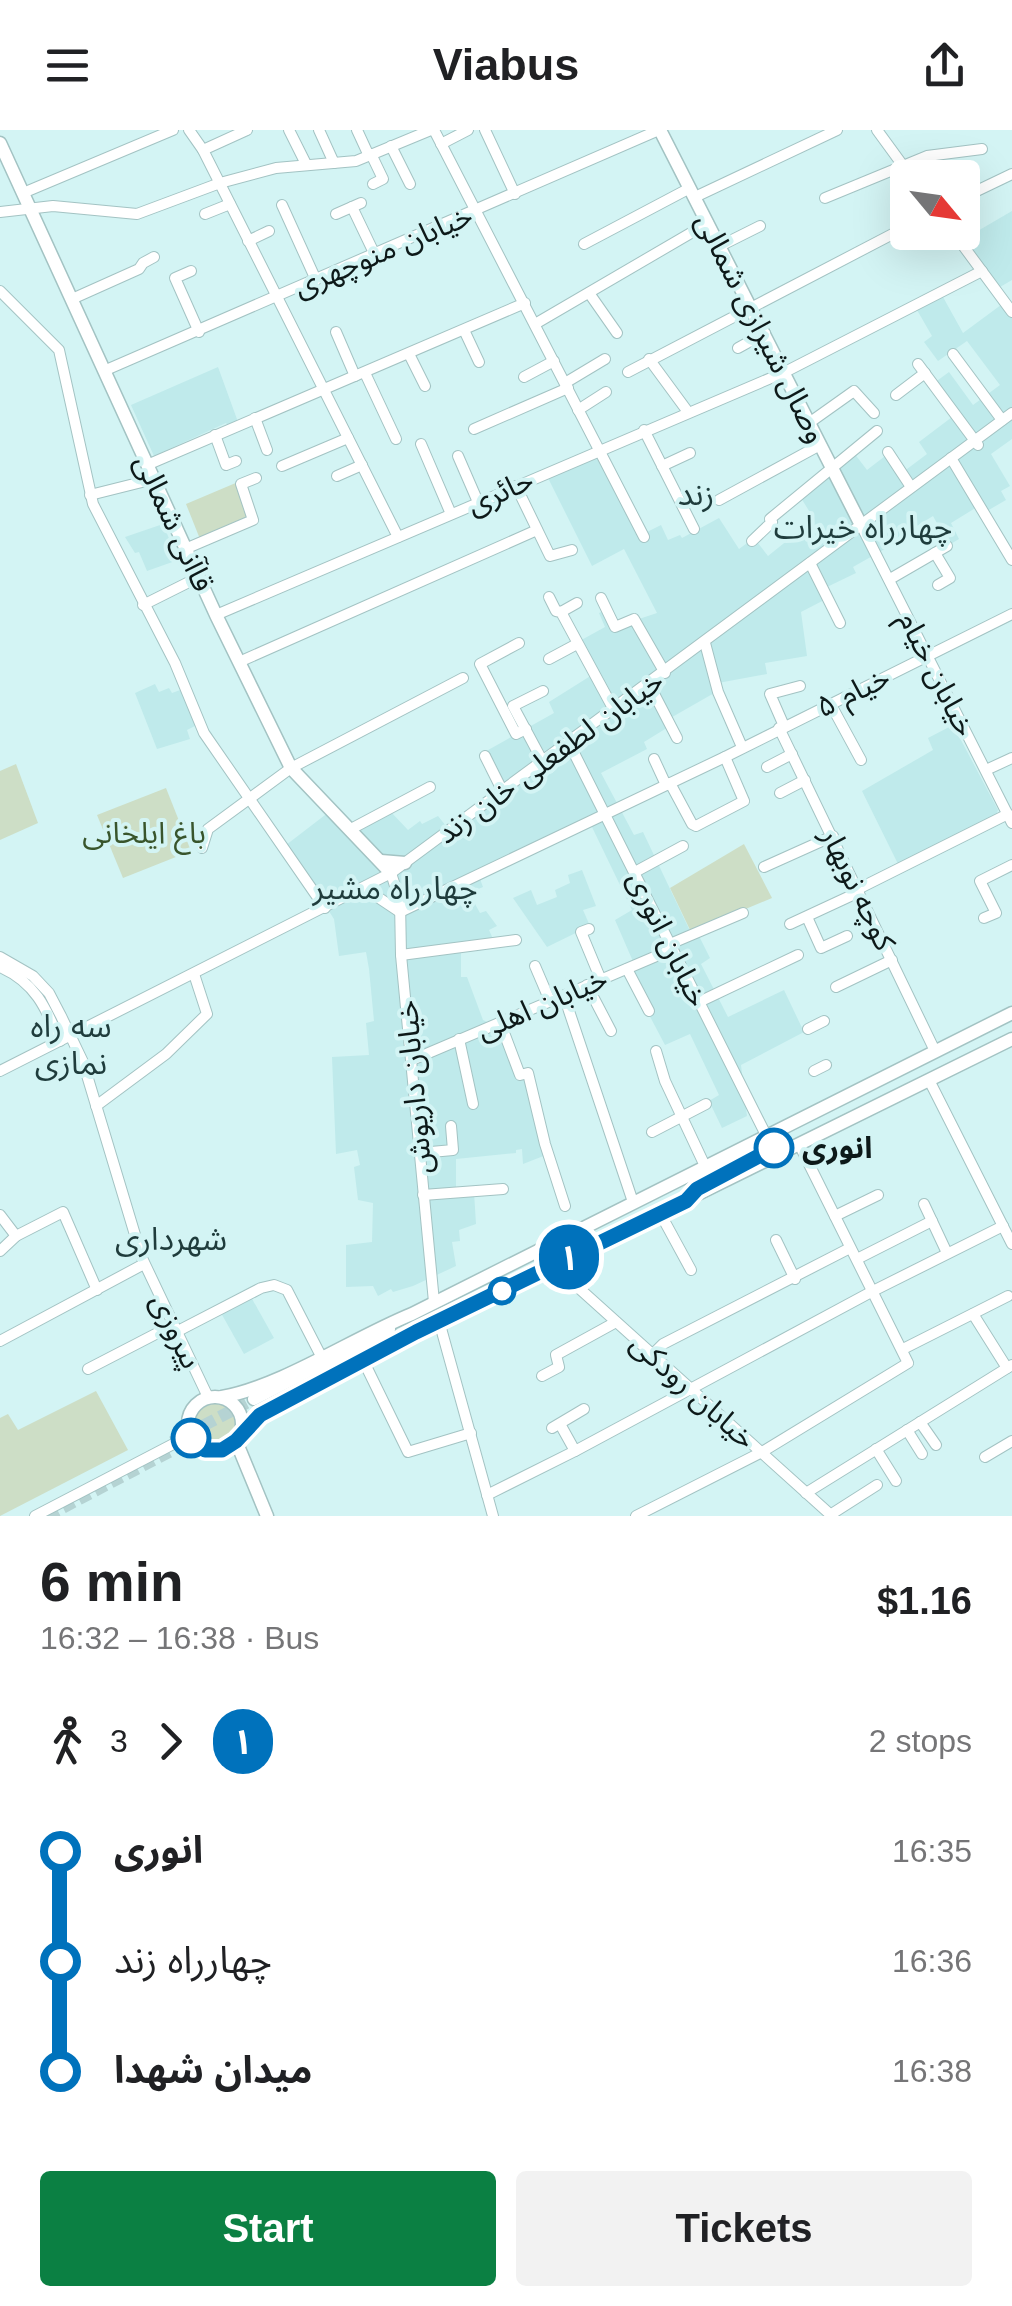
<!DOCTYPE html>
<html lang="en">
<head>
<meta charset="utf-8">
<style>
  body { margin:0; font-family:Arial,"Noto Sans Arabic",sans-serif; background:#f2f2f2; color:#202124; height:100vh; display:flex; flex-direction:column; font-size:38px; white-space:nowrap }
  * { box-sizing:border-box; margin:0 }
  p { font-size:32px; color:#757577 }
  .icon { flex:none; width:55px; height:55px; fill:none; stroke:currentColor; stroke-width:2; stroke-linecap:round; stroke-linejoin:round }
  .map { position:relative; height:1386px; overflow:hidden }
  .details { display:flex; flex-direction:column; background:#fff; flex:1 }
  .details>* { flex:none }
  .badge { padding:0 20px; border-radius:32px; font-size:35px; line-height:65px }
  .needle { width:65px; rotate:119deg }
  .controls { position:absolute; left:890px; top:30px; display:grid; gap:20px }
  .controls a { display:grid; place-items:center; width:90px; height:90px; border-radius:10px; background:#fff; box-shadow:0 10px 40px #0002; font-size:50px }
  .map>.badge { position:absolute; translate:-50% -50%; box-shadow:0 0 0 5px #fff }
  .legs { display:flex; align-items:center; gap:15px; height:110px; padding:0 40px; font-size:32px }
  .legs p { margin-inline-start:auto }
  .head { display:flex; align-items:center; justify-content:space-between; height:170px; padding:0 40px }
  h1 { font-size:55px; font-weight:700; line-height:75px }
  .action { display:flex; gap:20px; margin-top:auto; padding:20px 40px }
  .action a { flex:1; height:115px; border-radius:10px; background:#0b8043; color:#fff; font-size:40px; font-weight:700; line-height:115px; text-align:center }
  .action a+a { background:#f2f2f2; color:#202124 }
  ul { padding:0 40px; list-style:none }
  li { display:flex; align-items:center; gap:35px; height:110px; font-size:38px }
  li i { display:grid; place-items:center; width:15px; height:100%; margin:0 12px; background:currentColor }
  li i::after { content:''; width:25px; height:25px; margin:-12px; border:8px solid; border-radius:50%; background:#fff }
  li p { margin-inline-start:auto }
  li:first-child i { background:linear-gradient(#0000 50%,currentColor 0) }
  li:last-child i { background:linear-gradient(currentColor 50%,#0000 0) }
  header { display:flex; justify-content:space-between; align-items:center; height:130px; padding:0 40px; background:#fff; font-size:45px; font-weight:700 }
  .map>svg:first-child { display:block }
  .built { fill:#bfeaeb }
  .green { fill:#cddec6 }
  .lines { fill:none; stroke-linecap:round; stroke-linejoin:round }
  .major-tunnel { stroke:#b5d3d3; stroke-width:12; stroke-dasharray:12 6; stroke-linecap:butt }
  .minor-casing { stroke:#a3c3c3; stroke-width:12 }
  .major-casing { stroke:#a3c3c3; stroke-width:15 }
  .minor { stroke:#fff; stroke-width:10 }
  .major { stroke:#fff; stroke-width:12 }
  .line-1-casing { stroke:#fff; stroke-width:22 }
  .line-1 { stroke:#0072bc; stroke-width:15 }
  .stop-1-dot { fill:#fff; stroke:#0072bc; stroke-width:5 }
  .labels { text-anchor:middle; stroke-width:8; stroke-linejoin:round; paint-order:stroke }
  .street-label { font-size:30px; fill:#0d1919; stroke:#d3f4f4 }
  .park-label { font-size:30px; fill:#39552c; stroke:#d3f4f4 }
  .stop-label { font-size:30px; font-weight:bold; fill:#0d1919; stroke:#d3f4f4; text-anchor:start }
  .neighbourhood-label { font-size:32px; fill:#1f3c3c; stroke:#d3f4f4 }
</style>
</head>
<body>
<header><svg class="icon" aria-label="menu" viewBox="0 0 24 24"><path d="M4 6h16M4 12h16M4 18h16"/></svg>Viabus<svg class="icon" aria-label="share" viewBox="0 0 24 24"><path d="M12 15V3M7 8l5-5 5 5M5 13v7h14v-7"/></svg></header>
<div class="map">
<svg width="1012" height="1386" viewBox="0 0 1012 1386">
  <rect width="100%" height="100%" fill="#d3f4f4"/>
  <!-- built -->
  <g class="built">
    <path d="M1012,81V150L1000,157L964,109Z"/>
    <path d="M943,167L963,203L1005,172L1012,182V309L991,324L1010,356L1001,361L1006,370L987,381L977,377L951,393L959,409L949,415L933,386L912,399L913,403L853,437L856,443L827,457L828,468L801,482L807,526L765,533L767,544L718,553L716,562L667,590L670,596L644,612L647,619L601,643L634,705L643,702L690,801L696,800L710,828L701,834L728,887L784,860L804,902L741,935L747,986L722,998L709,971L719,965L690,904L665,915L626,841L635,836L615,790L632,780L591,695L540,709L503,728L505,735L480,749L483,757L469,763L480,783L486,781L497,796L489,800L494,811L461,819V847H467L483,890L501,899L518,943L528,941L546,1025L523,1034L522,1019L516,1020V1023L456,1029V1060L474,1062L476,1094L459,1100L460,1111L452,1112L456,1136L413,1156L393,1162L391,1159L378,1166L373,1156L346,1157V1115L372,1112L373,1073L358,1070L354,1037L360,1035L357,1020L336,1024L332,927L369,925L366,893L374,891L369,839L366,822L339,826L334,789L286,715L329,682L346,700L390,681L408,700L420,691L422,694L438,686L446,696L498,656L481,624L554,583L549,572L592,545L576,513L605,497L599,483L606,480L615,497L657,483L624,419L592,436L548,348L601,326L645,403L661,395L668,410L680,405L682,408L719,388L739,419L754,408L768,426L814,389L798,363L854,323L867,340L889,323L903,342L927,324L919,312L956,284L934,253L949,242L973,275L1000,255L967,211L938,231L924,212L932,206L917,180Z"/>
    <path d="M218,237L238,292L229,297L226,293L154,326L131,275Z"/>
    <path d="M163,394L178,430L147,441L139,422L135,423L125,407Z"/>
    <path d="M155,554L159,562L169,558L172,563L183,559L197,595L187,600L190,609L157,619L135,563Z"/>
    <path d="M953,595L998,680L995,688L899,736L862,661L933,620L928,608Z"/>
    <path d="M582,740L596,776L583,780L590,796L547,817L513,768L531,760L537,775L557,767L555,760L570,753L568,745Z"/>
    <path d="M251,1167L274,1208L244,1224L221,1183Z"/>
  </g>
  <!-- green -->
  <g class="green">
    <path d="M238,352L252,385L200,409L186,374Z"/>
    <path d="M16,634L38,693L0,710V641Z"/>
    <path d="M166,658L191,721L123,748L97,685Z"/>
    <path d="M744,714L772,768L691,802L670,758Z"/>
    <path d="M96,1261L128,1320L0,1386V1288L8,1284L18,1300Z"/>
    <circle cx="214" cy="1294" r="21"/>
  </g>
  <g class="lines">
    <!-- major-tunnel -->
    <g class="major-tunnel">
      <path d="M172,1312L254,1269"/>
      <path d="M47,1386L186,1313"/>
    </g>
    <!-- minor casing -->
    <g class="minor-casing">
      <g id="minor">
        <path d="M189,0L203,20L398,407"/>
        <path d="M289,0L306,34"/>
        <path d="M319,0L334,33"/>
        <path d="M357,0L369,26"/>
        <path d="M434,0L644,407"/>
        <path d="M485,0L515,64"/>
        <path d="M877,0L912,48"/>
        <path d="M441,14L468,0"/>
        <path d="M391,16L410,54"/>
        <path d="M203,20L247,0"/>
        <path d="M371,24L383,49L373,54"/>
        <path d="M23,63L173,0"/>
        <path d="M695,67L837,0"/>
        <path d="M825,68L927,26L982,19"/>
        <path d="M962,68L1012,44"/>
        <path d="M282,75L316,150"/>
        <path d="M352,77L375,125"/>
        <path d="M0,82L53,76L137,84L220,53L276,38L356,31L431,0"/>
        <path d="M205,84L230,74"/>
        <path d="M336,84L361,73"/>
        <path d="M953,102L1012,182"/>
        <path d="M248,111L269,101"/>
        <path d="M584,114L690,58"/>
        <path d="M720,116L760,96"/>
        <path d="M191,141L175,148L199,202"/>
        <path d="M0,161L59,220L93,374L175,533L204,603L325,778"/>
        <path d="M589,163L617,203"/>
        <path d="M72,169L139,139L143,133L154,127"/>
        <path d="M535,194L708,93"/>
        <path d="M464,200L479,232"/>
        <path d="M336,202L355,246"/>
        <path d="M738,218L765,203"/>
        <path d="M409,224L425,256"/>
        <path d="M953,224L1002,290"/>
        <path d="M649,229L688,282"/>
        <path d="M918,234L978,315"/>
        <path d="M106,240L659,0"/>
        <path d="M628,242L908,96"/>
        <path d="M365,243L396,309"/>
        <path d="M524,247L554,231"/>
        <path d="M565,253L605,229"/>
        <path d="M896,265L925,243"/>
        <path d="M578,280L606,262"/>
        <path d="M255,288L267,320"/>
        <path d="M809,293L854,261L874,283"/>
        <path d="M474,299L568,258"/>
        <path d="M644,300L694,399"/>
        <path d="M215,305L226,335L236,331"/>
        <path d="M421,314L451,384"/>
        <path d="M888,322L911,357"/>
        <path d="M458,326L478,372"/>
        <path d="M951,328L1012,430"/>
        <path d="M147,335L525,173"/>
        <path d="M282,336L348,308"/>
        <path d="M662,336L690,323"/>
        <path d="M337,346L362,335"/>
        <path d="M516,356L550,426L572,420"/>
        <path d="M90,365L154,349"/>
        <path d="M719,370L820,315"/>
        <path d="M861,395L1012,693"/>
        <path d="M752,411L772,392L770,389L877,301"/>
        <path d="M185,419L253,390L241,354L256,348"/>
        <path d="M935,423L950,448L938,455"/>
        <path d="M810,433L840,493"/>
        <path d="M890,449L947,416"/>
        <path d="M549,467L556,481L561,482L614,580"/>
        <path d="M601,468L615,497L634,489L665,543"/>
        <path d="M143,475L199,447"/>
        <path d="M561,482L577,473"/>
        <path d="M216,485L785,242L982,141"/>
        <path d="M519,513L480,534L516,604L526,599"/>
        <path d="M705,513L718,562L742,617"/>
        <path d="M549,529L577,514"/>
        <path d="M239,532L537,400"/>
        <path d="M649,554L677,608"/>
        <path d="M830,573L861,630"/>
        <path d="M784,596L770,564L800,556"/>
        <path d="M779,598L935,921"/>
        <path d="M569,613L766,1005"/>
        <path d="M485,626L503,662"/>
        <path d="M654,629L666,655"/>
        <path d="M543,632L513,576L543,561"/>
        <path d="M767,637L792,624"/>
        <path d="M986,640L1012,628"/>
        <path d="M670,653L692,694L696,696L744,671L725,627"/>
        <path d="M780,663L805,650"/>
        <path d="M351,699L430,657"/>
        <path d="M202,718L208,699L291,638L463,548"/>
        <path d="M764,737L833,706"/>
        <path d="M635,742L683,716"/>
        <path d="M391,743L400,772L401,825L434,1172"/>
        <path d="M364,758L400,782L725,627L1012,484"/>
        <path d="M858,759L1008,684"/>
        <path d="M807,787L821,818L847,806"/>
        <path d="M984,788L996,783L980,751L1012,735"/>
        <path d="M790,794L859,762"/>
        <path d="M589,799L581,802L601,850"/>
        <path d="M670,814L743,783"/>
        <path d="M401,825L516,810"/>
        <path d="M0,827L33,846L49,863L61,886L83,932L142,1128L208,1267"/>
        <path d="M535,836L550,871"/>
        <path d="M0,837C35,852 46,878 60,911"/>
        <path d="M627,839L649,881"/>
        <path d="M587,855L611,901"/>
        <path d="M836,857L892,830"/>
        <path d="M564,866L633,1072"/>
        <path d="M699,872L798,825"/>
        <path d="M500,892L520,945L528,943L545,1014L565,1076"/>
        <path d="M808,899L824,891"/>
        <path d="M459,909L473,974"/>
        <path d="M656,921L665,951L705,1036"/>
        <path d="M412,930L673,819"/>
        <path d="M0,941L391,743L1012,283"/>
        <path d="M814,941L826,935"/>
        <path d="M929,950L1012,1114"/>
        <path d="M96,976L166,924L207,884L194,844"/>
        <path d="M652,1002L706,974"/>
        <path d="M420,1023L453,1020L451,996"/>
        <path d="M423,1065L503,1059"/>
        <path d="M924,1074L947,1123"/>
        <path d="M660,1083L691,1140"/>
        <path d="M0,1085L16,1106"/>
        <path d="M835,1086L878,1065"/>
        <path d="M776,1110L795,1149"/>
        <path d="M0,1121L16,1106L63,1082L97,1160"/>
        <path d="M857,1129L932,1091"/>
        <path d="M559,1132L571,1151L832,1386"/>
        <path d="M973,1184L1007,1238"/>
        <path d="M439,1191L493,1386"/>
        <path d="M176,1202L261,1158L274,1155L287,1160L321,1226"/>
        <path d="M0,1211L144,1134"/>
        <path d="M903,1219L1008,1166"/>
        <path d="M653,1224L663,1214L850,1118"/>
        <path d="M364,1232L408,1322L471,1303"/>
        <path d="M88,1239L173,1195"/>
        <path d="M542,1246L559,1237L556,1225L616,1192"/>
        <path d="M920,1292L936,1315"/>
        <path d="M560,1294L575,1321"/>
        <path d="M552,1298L584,1279"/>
        <path d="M907,1300L922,1324"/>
        <path d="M876,1319L896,1351"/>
        <path d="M985,1327L1012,1311"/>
        <path d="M806,1363L1012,1235"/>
        <path d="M487,1365L575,1321L873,1161L1003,1096"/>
        <path d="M830,1385L877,1355"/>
        <path d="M35,1386L181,1310"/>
        <path d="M636,1386L762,1322L908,1233L799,1014"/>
      </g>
    </g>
    <!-- major casing -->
    <g class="major-casing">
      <g id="major">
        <path d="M660,0L861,395"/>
        <path d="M0,13L216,485L291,638L391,743"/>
        <path d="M381,731L405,733"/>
        <circle cx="215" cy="1294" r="27"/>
        <path d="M222,1267C282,1256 353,1208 412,1184L1012,883"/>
        <path d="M254,1269L389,1199"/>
        <path d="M239,1305L260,1285L416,1203L1012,909"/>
        <path d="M236,1311L267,1386"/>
      </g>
    </g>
    <!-- minor -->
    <use href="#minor" class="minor"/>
    <!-- major -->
    <use href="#major" class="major"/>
  </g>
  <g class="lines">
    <!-- line-1 casing -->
    <g class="line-1-casing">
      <path id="line-1" d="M191,1308L205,1320H222L236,1311L260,1285L416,1202L686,1071L697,1059L774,1018"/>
    </g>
    <!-- line-1 -->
    <use href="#line-1" class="line-1"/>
  </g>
  <!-- markers -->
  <g class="stop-1-dot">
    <circle cx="774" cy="1018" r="18"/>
    <circle cx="502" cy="1161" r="12"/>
    <circle cx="191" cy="1308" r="18"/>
  </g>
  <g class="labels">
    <!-- street labels -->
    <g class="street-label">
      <text transform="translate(383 121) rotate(-23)" y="10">خیابان منوچهری</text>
      <text transform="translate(761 198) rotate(63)" y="10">وصال شیرازی شمالی</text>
      <text transform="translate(500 362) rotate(-24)" y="10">حائری</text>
      <text transform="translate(174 393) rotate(65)" y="10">قاآنی شمالی</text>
      <text transform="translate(937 544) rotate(63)" y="10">خیابان خیام</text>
      <text transform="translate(853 562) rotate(-26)" y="10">۵ خیام</text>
      <text transform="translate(550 627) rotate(-36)" y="10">خیابان لطفعلی خان زند</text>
      <text transform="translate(858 759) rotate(64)" y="10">کوچه نوبهار</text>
      <text transform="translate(668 809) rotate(64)" y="10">خیابان انوری</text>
      <text transform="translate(542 874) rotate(-23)" y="10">خیابان اهلی</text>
      <text transform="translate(414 957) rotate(-95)" y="10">خیابان داریوش</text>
      <text transform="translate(176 1201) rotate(64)" y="10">پیروزی</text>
      <text transform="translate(693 1261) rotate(42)" y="10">خیابان رودکی</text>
    </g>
    <!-- park labels -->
    <g class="park-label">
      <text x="144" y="713">باغ ایلخانی</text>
    </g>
    <!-- stop labels -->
    <g class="stop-label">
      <text x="802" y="1028">انوری</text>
    </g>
    <!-- neighbourhood labels -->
    <g class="neighbourhood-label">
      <text x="696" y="375">زند</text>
      <text x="863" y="408">چهارراه خیرات</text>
      <text x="395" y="769">چهارراه مشیر</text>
      <text x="71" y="907">سه راه<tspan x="71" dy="37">نمازی</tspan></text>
      <text x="171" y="1120">شهرداری</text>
    </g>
  </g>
</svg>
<div class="controls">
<a><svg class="needle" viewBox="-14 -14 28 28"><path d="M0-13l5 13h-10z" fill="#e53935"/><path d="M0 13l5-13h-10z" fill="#757577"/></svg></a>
</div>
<b class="badge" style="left:569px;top:1127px;background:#0072bc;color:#fff">۱</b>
</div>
<section class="details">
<div class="head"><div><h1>6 min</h1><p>16:32 – 16:38 · Bus</p></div><b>$1.16</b></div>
<div class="legs"><svg class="icon" aria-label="walk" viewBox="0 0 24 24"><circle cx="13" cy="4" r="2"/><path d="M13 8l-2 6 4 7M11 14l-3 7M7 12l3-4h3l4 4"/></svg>3<svg class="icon" aria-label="forward" viewBox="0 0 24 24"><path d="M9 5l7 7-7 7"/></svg><b class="badge" style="background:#0072bc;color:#fff">۱</b><p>2 stops</p></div>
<ul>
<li><i style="color:#0072bc"></i><b>انوری</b><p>16:35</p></li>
<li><i style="color:#0072bc"></i><span>چهارراه زند</span><p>16:36</p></li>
<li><i style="color:#0072bc"></i><b>میدان شهدا</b><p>16:38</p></li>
</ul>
<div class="action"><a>Start</a><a>Tickets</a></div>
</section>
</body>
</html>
